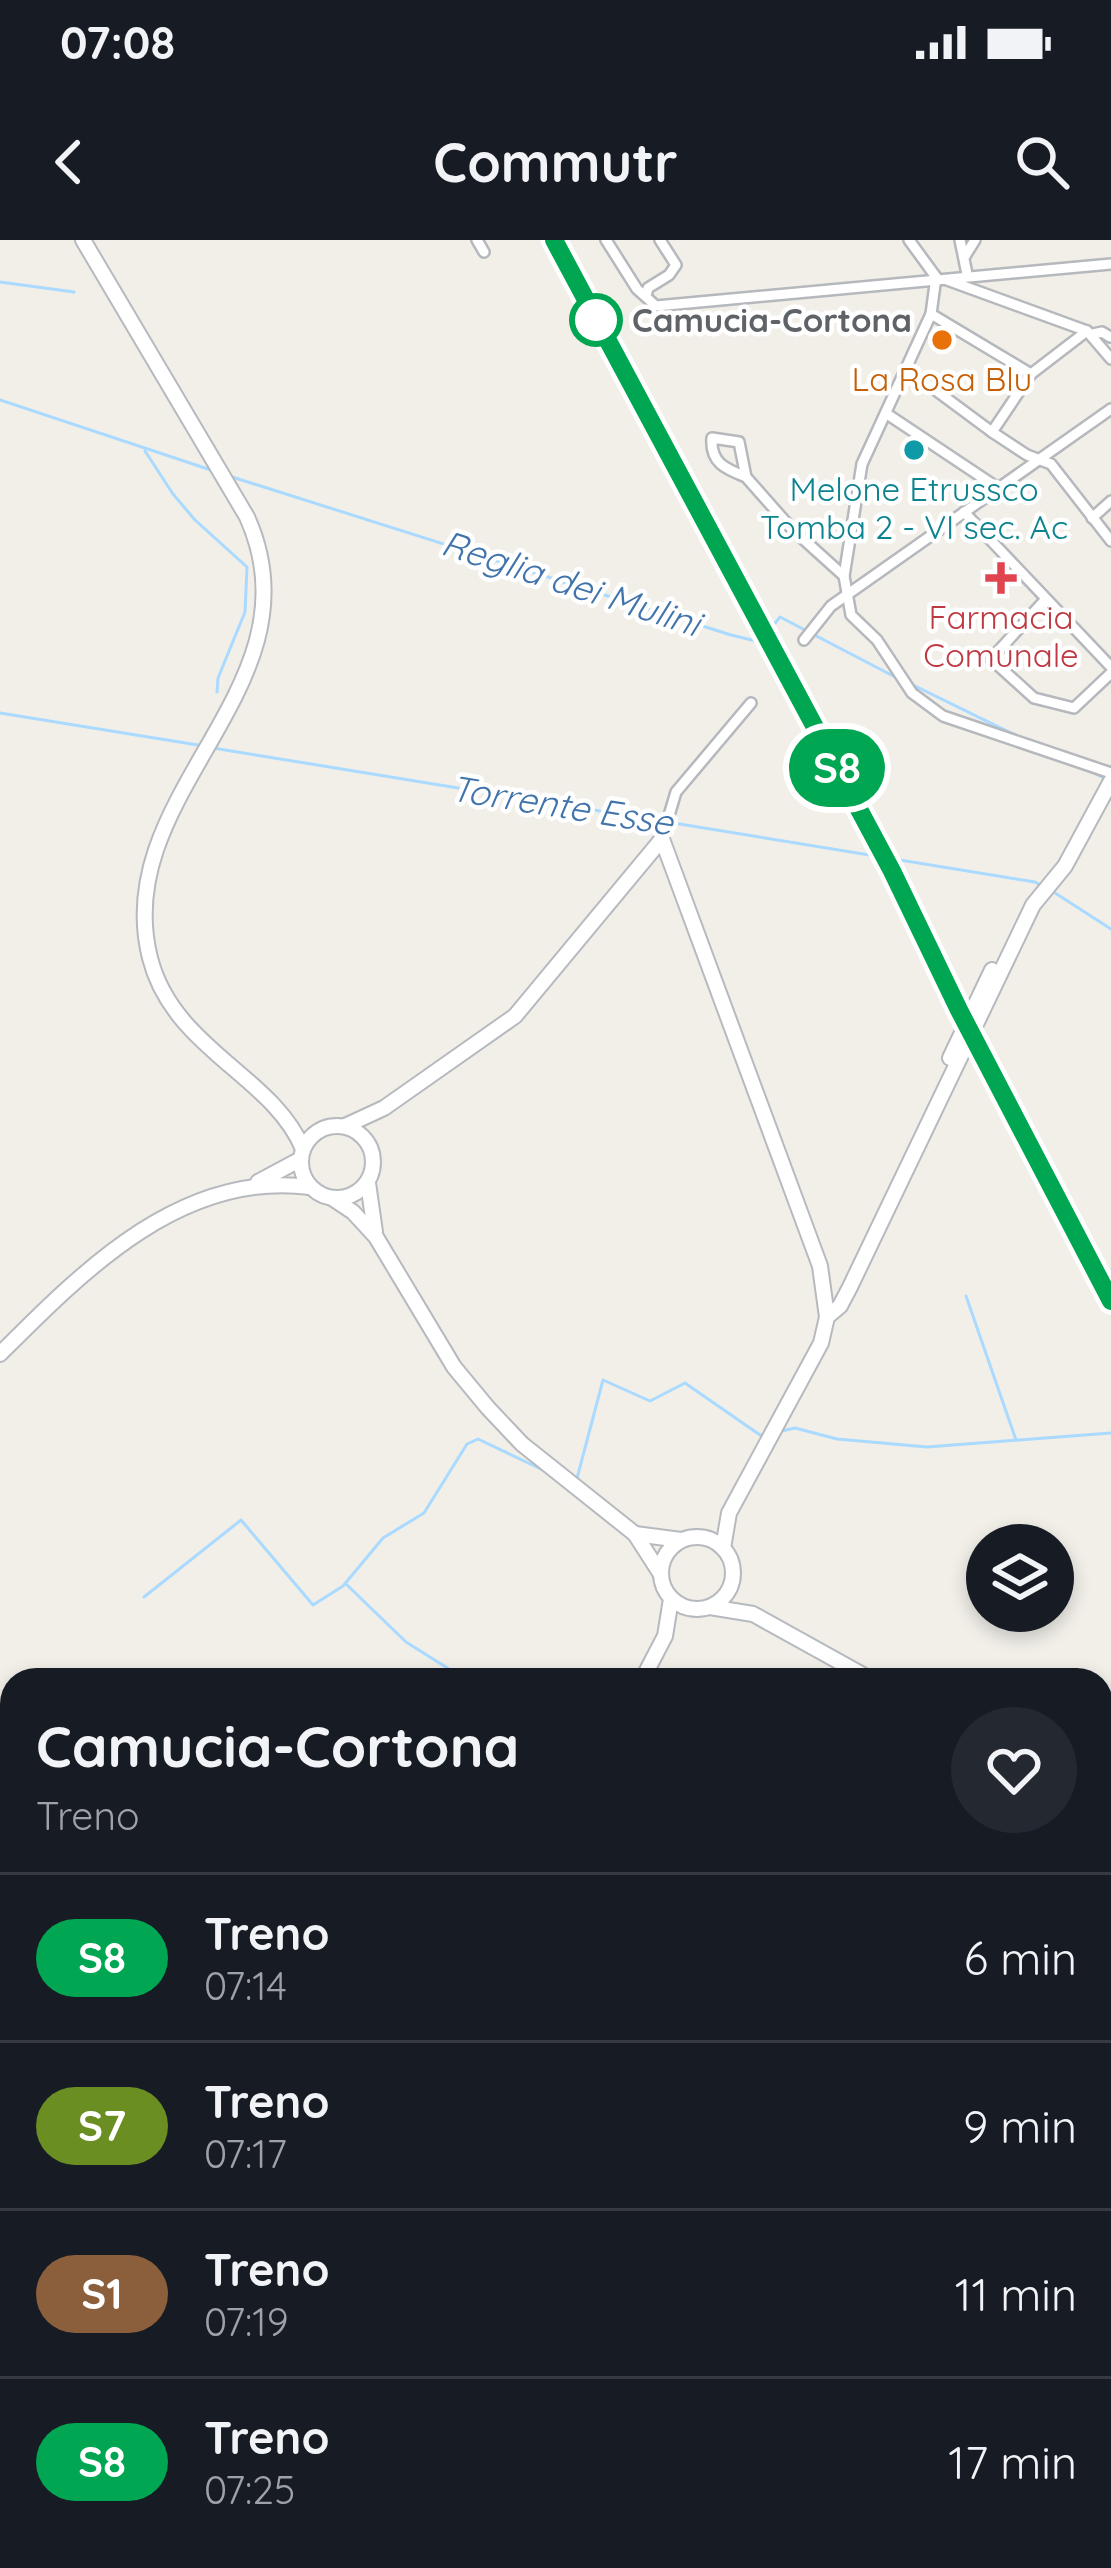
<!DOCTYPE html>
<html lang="it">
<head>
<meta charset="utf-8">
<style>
  body { margin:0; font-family:Quicksand,sans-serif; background:#242831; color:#f1f3f6; height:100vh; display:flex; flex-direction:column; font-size:45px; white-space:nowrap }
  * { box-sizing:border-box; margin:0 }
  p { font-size:39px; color:#9ea1a6 }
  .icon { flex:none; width:66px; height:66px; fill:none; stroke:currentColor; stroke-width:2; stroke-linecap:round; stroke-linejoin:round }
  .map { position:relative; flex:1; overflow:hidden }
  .details { position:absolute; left:0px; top:1428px; width:1113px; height:900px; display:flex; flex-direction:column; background:#171b24; border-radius:36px 36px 0 0; box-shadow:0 6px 18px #0003 }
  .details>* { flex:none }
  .badge { padding:0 24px; border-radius:39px; font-size:42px; line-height:78px }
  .fabs { position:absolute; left:966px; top:1284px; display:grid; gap:24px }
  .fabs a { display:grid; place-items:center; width:108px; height:108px; border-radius:50%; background:#171b24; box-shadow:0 6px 18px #0003; font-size:60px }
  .map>.badge { position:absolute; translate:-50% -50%; box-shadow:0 0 0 6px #fff }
  .round { display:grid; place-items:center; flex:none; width:126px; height:126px; border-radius:63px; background:#242831 }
  .overview { display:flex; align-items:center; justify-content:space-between; height:204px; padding:0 36px }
  h1 { font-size:57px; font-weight:700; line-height:90px }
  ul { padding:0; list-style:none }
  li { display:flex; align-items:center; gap:36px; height:168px; padding:0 36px; border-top:3px solid #363941 }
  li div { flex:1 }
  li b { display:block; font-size:45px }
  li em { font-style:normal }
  li .badge { min-width:132px; font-weight:700; text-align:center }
  .status { display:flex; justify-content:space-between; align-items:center; height:84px; padding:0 60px; background:#171b24; direction:ltr }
  .status svg { height:33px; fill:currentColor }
  header { display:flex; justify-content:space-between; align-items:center; height:156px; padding:0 36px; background:#171b24; font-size:54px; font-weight:700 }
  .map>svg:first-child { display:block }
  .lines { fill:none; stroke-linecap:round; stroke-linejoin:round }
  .stream { stroke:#aadaff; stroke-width:3 }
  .street-casing { stroke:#b5b8bc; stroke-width:14 }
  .secondary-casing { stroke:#b6babf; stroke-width:18 }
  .street { stroke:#fff; stroke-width:9 }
  .secondary { stroke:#fff; stroke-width:14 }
  .rail-casing { stroke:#b6b7b8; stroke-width:8 }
  .rail { stroke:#fff; stroke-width:3; stroke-dasharray:9; stroke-linecap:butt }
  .line-casing { stroke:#fff; stroke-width:27 }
  .line { stroke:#00a651; stroke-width:18 }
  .stop-dot { fill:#fff; stroke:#00a651; stroke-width:6 }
  .food-dot { fill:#e8710a; stroke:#fff; stroke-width:4.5 }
  .culture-dot { fill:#0f9aa8; stroke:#fff; stroke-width:4.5 }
  .health-dot { fill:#e0444e; stroke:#fff; stroke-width:4.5 }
  .labels { text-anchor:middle; stroke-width:9; stroke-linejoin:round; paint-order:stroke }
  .stop-label { font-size:33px; font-weight:bold; fill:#5f6368; stroke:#fff; text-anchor:start }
  .food-label { font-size:33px; fill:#c56008; stroke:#fff }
  .culture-label { font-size:33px; fill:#0d838f; stroke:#fff }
  .health-label { font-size:33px; fill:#be3a42; stroke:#fff }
  .water-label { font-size:36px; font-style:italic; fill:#4174aa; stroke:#fff }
</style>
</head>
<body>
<div class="status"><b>07:08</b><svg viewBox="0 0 49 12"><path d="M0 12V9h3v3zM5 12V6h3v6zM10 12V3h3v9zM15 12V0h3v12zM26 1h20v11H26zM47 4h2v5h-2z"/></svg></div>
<header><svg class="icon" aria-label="back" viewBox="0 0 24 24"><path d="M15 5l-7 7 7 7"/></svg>Commutr<svg class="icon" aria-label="search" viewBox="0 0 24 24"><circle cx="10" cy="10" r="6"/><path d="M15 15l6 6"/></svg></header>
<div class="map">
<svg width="1111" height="2328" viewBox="0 0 1111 2328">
  <rect width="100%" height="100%" fill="#f1efe8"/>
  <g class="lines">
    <!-- stream -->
    <g class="stream">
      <path d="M0,42L74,52"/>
      <path d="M0,160L214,231"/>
      <path d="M145,211L173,254L195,280L247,327L245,372L218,438L217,452"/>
      <path d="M229,236L731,395L760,402L780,377L899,439"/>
      <path d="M913,445L1023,499"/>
      <path d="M0,473L204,506"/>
      <path d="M213,508L1035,642L1044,647"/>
      <path d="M1086,529L1104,538"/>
      <path d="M1052,651L1111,689"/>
      <path d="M966,1056L1016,1200"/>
      <path d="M777,1192L795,1188L837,1199L927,1207L1111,1193"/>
      <path d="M576,1242L603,1140L650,1161L685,1143L760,1195L768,1194"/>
      <path d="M347,1345L406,1402L457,1434L454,1440"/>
      <path d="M144,1357L241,1280L313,1365L343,1346L383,1298L424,1273L467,1204L478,1199L545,1231"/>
      <path d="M0,2106L12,2114"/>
      <path d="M0,2162L12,2171"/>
      <path d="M0,2209L12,2199"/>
    </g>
    <!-- street casing -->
    <g class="street-casing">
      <g id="street">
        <path d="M477,0L484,12"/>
        <path d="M606,0L637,49L656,66L1111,24"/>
        <path d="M909,0L936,37"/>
        <path d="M960,0L967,34"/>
        <path d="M965,16L975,0"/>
        <path d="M936,37L931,74L862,224L844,336L851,375L877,400L912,453L943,476L1111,533"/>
        <path d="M947,40L1087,91L1111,119"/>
        <path d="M646,56L648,48L669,35L676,25L660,0"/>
        <path d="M931,74L1031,134"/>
        <path d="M1093,94L1102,92L1110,97"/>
        <path d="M907,129L992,192L1027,215L1051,224L1111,301"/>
        <path d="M887,174L998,248"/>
        <path d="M992,192L1031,134L1087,91"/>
        <path d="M746,237C726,229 710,223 712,198L739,202L746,237L792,289L844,336"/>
        <path d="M964,272L1111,427"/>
        <path d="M1092,278L1111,261"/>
        <path d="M1045,360L991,419L1034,458L1074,468L1111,433"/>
        <path d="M804,400L831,366L1111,169"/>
        <path d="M662,599L676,552L751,463"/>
        <path d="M1101,2280L1111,2278"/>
        <path d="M762,2316L780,2328"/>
        <path d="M863,2328V2316"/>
        <path d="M876,2328L910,2316"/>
      </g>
    </g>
    <!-- secondary casing -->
    <g class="secondary-casing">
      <g id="secondary">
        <path d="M83,0L247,277C324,447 108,553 150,718C173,809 273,836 303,909"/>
        <path d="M950,818L992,730"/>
        <circle cx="337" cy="922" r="36"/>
        <path d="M345,886L384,868L515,776L662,599L820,1026L827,1077L821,1103L729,1273L723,1308"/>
        <path d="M258,942L301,919"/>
        <path d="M368,943L375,992"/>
        <path d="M332,958L353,972L376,997L454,1127L488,1168L522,1204L635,1294L660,1333"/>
        <path d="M827,1077L840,1066L850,1047L1033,665L1065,626L1111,541"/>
        <path d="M0,1114C83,1031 182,930 310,947"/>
        <path d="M635,1294L681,1300"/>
        <circle cx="697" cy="1333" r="36"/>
        <path d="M710,1367L753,1374L872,1440"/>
        <path d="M642,1440L665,1396L671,1359"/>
        <path d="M1101,1700L1111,1717"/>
        <path d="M179,2328L185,2316"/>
      </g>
    </g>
    <!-- street -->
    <use href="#street" class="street"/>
    <!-- secondary -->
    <use href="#secondary" class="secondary"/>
    <!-- rail casing -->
    <g class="rail-casing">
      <path id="rail" d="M554,0L892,631L959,770L1111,1061"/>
    </g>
    <!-- rail -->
    <use href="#rail" class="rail"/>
  </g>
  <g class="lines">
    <!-- line casing -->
    <g class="line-casing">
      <path id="line" d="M554,0L892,631L959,770L1111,1061"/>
    </g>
    <!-- line -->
    <use href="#line" class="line"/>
  </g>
  <!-- markers -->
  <circle class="stop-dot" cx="596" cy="80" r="24"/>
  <circle class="food-dot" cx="942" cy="100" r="12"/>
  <circle class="culture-dot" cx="914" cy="210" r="12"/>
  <path class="health-dot" d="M995 320h12v12h12v12h-12v12h-12v-12h-12v-12h12z"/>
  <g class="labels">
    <!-- stop labels -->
    <g class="stop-label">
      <text x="632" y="92">Camucia-Cortona</text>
    </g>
    <!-- food labels -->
    <g class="food-label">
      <text x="942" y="151">La Rosa Blu</text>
    </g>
    <!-- culture labels -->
    <g class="culture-label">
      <text x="914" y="261">Melone Etrussco<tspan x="914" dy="38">Tomba 2 - VI sec. Ac</tspan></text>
    </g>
    <!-- health labels -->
    <g class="health-label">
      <text x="1001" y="389">Farmacia<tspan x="1001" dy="38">Comunale</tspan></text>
    </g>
    <!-- water labels -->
    <g class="water-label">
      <text transform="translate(571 343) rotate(18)" y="13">Reglia dei Mulini</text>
      <text transform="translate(562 565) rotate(9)" y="13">Torrente Esse</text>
    </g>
  </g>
</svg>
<div class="fabs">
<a><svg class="icon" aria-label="layers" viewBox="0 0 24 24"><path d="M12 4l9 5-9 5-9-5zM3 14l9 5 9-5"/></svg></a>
</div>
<b class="badge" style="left:837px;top:528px;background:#00a651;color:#fff">S8</b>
<section class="details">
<div class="overview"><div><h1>Camucia-Cortona</h1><p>Treno</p></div><a class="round"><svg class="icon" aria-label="heart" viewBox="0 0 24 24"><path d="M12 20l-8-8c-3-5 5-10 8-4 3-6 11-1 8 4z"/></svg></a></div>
<ul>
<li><span class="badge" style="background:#00a651;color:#fff">S8</span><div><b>Treno</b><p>07:14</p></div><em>6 min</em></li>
<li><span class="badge" style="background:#6b8e23;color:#fff">S7</span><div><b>Treno</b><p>07:17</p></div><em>9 min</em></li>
<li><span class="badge" style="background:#8b5e3c;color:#fff">S1</span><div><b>Treno</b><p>07:19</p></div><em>11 min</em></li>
<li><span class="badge" style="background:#00a651;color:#fff">S8</span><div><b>Treno</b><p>07:25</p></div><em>17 min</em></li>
</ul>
</section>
</div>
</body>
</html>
